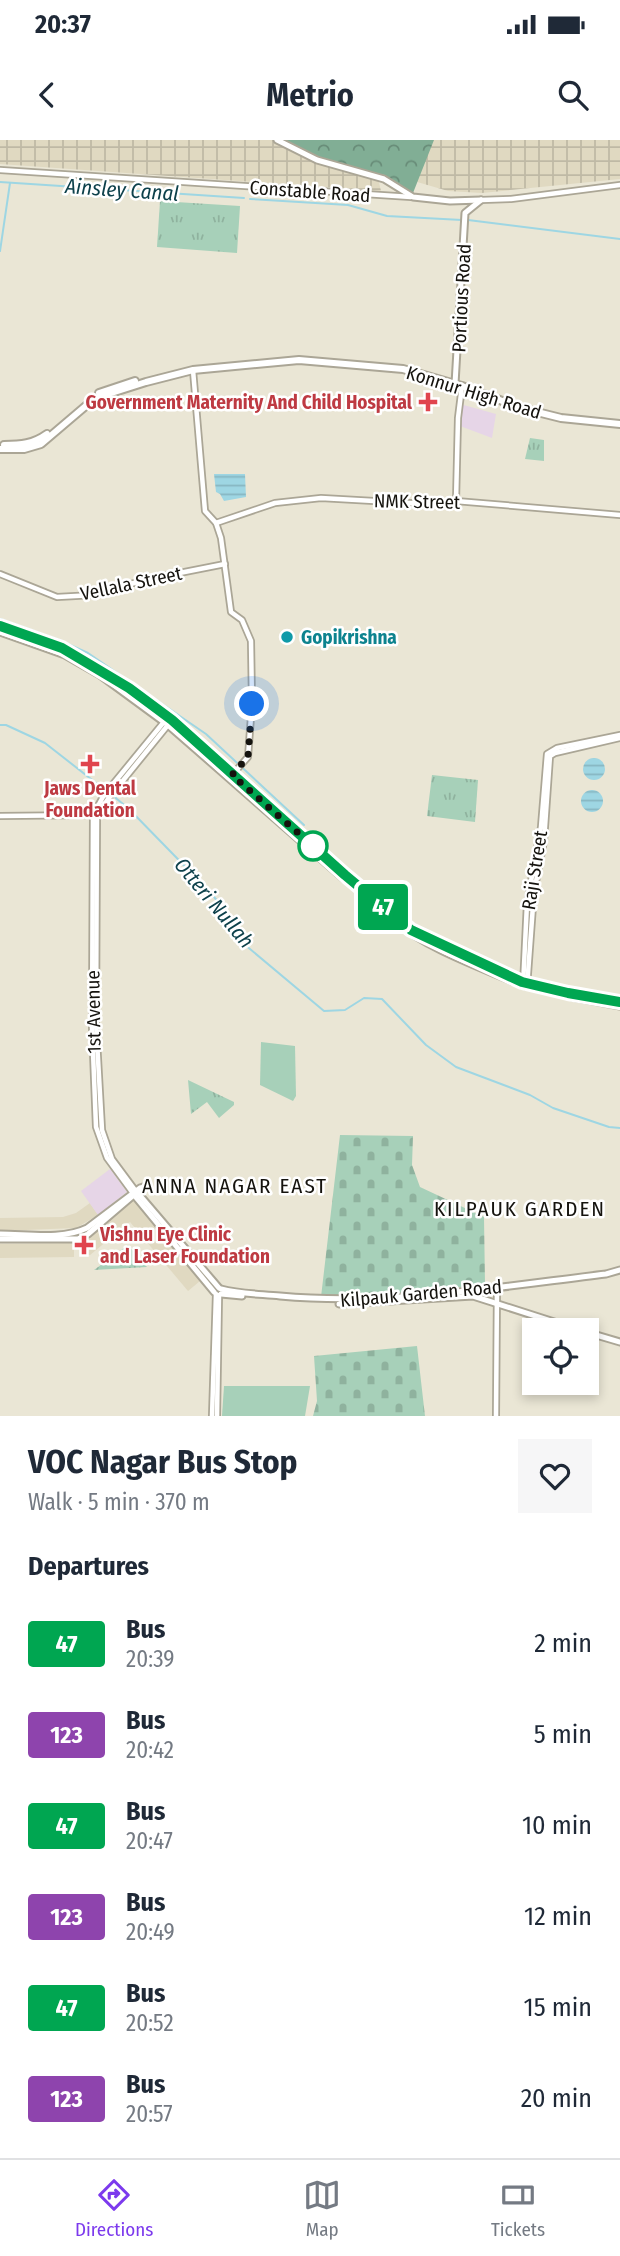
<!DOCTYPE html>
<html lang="en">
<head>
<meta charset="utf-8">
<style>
  body { margin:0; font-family:"Fira Sans Condensed",sans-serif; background:#f6f6f7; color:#1f2937; height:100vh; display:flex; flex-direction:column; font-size:26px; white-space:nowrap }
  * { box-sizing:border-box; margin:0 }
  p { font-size:23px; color:#747a83 }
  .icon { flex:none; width:38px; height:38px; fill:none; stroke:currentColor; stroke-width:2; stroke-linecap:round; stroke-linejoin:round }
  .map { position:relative; height:1276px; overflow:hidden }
  .side { display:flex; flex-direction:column; background:#fff; flex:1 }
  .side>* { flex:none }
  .badge { padding:0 14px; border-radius:5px; font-size:24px; line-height:46px }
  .fabs { position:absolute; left:522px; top:1178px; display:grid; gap:14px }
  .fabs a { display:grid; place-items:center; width:77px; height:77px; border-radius:0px; background:#fff; box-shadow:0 4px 10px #0003; font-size:35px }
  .you { position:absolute; width:35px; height:35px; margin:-18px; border:5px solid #fff; border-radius:50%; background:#1a73e8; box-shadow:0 0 0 10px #1a73e833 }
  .map>.badge { position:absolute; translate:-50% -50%; box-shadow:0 0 0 4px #fff }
  h2 { padding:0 28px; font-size:26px; line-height:63px }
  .round { display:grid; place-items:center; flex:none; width:74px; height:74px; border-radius:0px; background:#f6f6f7 }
  .summary { display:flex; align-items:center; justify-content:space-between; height:119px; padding:0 28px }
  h1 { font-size:33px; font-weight:700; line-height:52px }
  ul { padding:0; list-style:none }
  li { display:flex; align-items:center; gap:21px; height:91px; padding:0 28px }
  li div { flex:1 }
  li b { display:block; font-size:26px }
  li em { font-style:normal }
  li .badge { min-width:77px; font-weight:700; text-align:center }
  .status { display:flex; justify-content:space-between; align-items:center; height:49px; padding:0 35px; background:#fff; direction:ltr }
  .status svg { height:19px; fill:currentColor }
  header { display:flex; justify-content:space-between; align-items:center; height:91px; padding:0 28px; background:#fff; font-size:32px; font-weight:700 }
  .tab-bar { display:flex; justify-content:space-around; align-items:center; height:98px; border-top:2px solid #e0e1e3; background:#fff; font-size:19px; color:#747a83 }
  .tab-bar a { display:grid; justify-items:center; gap:4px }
  .tab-bar .on { color:#7c3aed }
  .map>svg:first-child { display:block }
  .built { fill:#e0d9c1 }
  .industrial { fill:url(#industrial-grid) }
  .education { fill:#e6d5e7 }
  .green { fill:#a7d0b9 }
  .forest { fill:url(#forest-crowns) }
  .cemetery { fill:url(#cemetery-stones) }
  .park { fill:url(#park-tufts) }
  .water { fill:url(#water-rules) }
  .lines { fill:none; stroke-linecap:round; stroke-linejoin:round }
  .stream { stroke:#9ed6e3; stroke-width:2 }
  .tertiary-casing { stroke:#aba696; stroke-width:8 }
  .secondary-casing { stroke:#aba696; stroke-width:9 }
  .primary-casing { stroke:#aba696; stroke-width:10 }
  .tertiary { stroke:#fff; stroke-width:4.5 }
  .secondary { stroke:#fff; stroke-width:5 }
  .primary { stroke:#fff; stroke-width:6 }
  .line-casing { stroke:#fff; stroke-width:16 }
  .line { stroke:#00a651; stroke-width:10 }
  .walk { stroke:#15130e; stroke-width:7; stroke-dasharray:0 12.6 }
  .health-dot { fill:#e0444e; stroke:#fff; stroke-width:2.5 }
  .culture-dot { fill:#0f9aa8; stroke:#fff; stroke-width:2.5 }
  .stop-dot { fill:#fff; stroke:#00a651; stroke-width:3.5 }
  .labels { text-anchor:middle; stroke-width:5; stroke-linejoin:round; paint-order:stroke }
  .street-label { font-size:19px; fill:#15130e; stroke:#fff }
  .health-label { font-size:19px; font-weight:bold; fill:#be3a42; stroke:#fff; text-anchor:end }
  .culture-label { font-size:19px; font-weight:bold; fill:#0d838f; stroke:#fff; text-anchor:start }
  .water-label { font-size:21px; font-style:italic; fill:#0d414b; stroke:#fff }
  .neighbourhood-label { font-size:21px; letter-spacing:2px; fill:#15130e; stroke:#fff }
</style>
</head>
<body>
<div class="status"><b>20:37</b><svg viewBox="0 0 49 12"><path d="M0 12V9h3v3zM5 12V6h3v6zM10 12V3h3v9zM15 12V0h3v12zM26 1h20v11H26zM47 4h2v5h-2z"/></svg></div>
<header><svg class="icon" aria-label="back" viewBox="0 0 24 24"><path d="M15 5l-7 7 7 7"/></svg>Metrio<svg class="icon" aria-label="search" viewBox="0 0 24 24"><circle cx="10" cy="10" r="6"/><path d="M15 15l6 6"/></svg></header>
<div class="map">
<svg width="620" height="1276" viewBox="0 0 620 1276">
  <defs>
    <pattern id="industrial-grid" width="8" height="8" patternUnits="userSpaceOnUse" patternTransform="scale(1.75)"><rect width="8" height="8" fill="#e0d9c1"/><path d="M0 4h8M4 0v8" fill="none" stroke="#bfb9a5"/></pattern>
    <pattern id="forest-crowns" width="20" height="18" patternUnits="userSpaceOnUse" patternTransform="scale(1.75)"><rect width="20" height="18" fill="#81ae95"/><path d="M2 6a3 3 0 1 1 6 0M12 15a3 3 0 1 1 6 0" fill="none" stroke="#688c78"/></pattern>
    <pattern id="cemetery-stones" width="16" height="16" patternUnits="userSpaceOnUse" patternTransform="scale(1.75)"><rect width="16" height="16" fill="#a7d0b9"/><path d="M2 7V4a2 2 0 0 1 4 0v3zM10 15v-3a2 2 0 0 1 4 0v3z" fill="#8fb29e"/></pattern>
    <pattern id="park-tufts" width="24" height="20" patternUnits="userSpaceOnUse" patternTransform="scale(1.75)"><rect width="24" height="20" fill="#a7d0b9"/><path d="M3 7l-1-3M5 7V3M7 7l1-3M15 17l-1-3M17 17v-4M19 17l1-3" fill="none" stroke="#8fb29e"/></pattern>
    <pattern id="water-rules" width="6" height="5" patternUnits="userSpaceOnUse" patternTransform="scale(1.75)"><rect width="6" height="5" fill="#9ed6e3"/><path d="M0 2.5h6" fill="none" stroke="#87b7c2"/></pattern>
  </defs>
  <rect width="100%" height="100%" fill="#eae6d5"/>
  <!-- built -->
  <g class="built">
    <path d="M132,1061H137L200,1141L188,1151L130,1082L90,1115L83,1116V1101Z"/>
    <path d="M90,1063L98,1075L76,1088L0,1091V1078L63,1077L76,1073Z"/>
    <path d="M74,1103V1117L0,1118V1104Z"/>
  </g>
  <!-- industrial -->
  <path class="industrial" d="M0,0H620V39L482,53L448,51L376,30L381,51L0,24Z"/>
  <!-- education -->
  <g class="education">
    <path d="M460,264L496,274L492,298L460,286Z"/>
    <path d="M110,1029L127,1052L98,1075L81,1051Z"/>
  </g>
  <!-- green -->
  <g class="green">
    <path d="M261,902L295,906L296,956L293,961L260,945Z"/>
    <path d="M224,1246H310L305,1276H222Z"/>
  </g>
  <!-- forest -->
  <path class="forest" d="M282,0H434L413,53L384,35L318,18Z"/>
  <!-- cemetery -->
  <g class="cemetery">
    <path d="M340,995L413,996L412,1025L420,1047L484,1077L485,1144L388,1157H321Z"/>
    <path d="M417,1206L425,1276H313L317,1261L314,1216Z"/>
  </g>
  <!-- park -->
  <g class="park">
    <path d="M160,61L240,66L237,113L157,107Z"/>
    <path d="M530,298L544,300V321L525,319Z"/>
    <path d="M432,635L478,640L475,682L427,676Z"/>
    <path d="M188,940L234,962V965L219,978L207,962L191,974Z"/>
    <path d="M128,1105L147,1127L94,1130Z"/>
  </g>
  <!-- water -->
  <g class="water">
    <path d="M214,334H245L246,357L224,361L220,354L216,352Z"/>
    <circle cx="594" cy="629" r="11"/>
    <circle cx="592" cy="661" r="11"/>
  </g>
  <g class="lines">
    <!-- stream -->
    <g class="stream">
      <path d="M0,42L244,58"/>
      <path d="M250,59L348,65L387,76L462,80"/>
      <path d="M468,80L620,99"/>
      <path d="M0,111L10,43"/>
      <path d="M0,479L59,500L88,513L206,594L304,685"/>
      <path d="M0,585H6L45,603L105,650"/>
      <path d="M112,655L128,668L209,751L224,769L244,804L324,871L345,870L364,858L382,859L426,905L456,927L530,955L553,968L609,987L620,988"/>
    </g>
    <!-- tertiary casing -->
    <g class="tertiary-casing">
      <g id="tertiary">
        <path d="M0,30L411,57"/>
        <path d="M481,60L511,59L620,45"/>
        <path d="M193,230L205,371L216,383L221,398L231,472L242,480L251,501L252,563L248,617L232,635"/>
        <path d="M456,361L458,278L462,246"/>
        <path d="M216,383L275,363L321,358L427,364L456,361L620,375"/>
        <path d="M0,434L57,457L94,455L144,440L225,424"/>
        <path d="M0,676L93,675"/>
        <path d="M523,846L527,763L541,687L547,614L557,608L620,595"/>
        <path d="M527,847L534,752L544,701L550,616L555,613L620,598"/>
        <path d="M135,1050L112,1019L102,990L96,883L97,675L108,659L168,585"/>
        <path d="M132,1052L107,1018L96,987L92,887L93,675L104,655L168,577"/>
        <path d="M212,1276L216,1154"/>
        <path d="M217,1276L219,1155"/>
        <path d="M496,1276L497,1147"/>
      </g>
    </g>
    <!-- secondary casing -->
    <g class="secondary-casing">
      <g id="secondary">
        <path d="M277,0L317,20L384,39L413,57L450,61L481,60"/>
        <path d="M455,244L465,73L481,60"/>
        <path d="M0,486L62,508L129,548L172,580L345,735L411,790L522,842L620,862"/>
        <path d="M0,492L65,515L100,535L168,585L343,738"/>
        <path d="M393,780C427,808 472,824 512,841"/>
        <path d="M572,857L620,866"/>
        <path d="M137,1052L219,1148"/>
        <path d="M134,1055L214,1152"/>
        <path d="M0,1094C28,1094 62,1100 87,1088L140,1048"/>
        <path d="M0,1099H78L88,1094L143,1047"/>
        <path d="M221,1149C240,1154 260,1154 280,1156C388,1166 498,1147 606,1134L620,1130"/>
        <path d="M221,1154L242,1156"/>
        <path d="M339,1164L473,1156L579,1190"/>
        <path d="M586,1192L620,1202"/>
      </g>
    </g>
    <!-- primary casing -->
    <g class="primary-casing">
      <g id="primary">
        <path d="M99,253L135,241"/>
        <path d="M4,305C21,305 33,304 47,294"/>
        <path d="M0,309H24L41,304L88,264L102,256L146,242L193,230L299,220L403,229L462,246L521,268L561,278L620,284"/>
      </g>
    </g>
    <!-- tertiary -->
    <use href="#tertiary" class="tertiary"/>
    <!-- secondary -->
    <use href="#secondary" class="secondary"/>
    <!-- primary -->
    <use href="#primary" class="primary"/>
  </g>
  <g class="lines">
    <!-- line casing -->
    <g class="line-casing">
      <path id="line" d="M0,486L62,508L129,548L172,580L345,735L411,790L522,842L568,853L620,862"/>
    </g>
    <!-- line -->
    <use href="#line" class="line"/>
    <!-- walk -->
    <path class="walk" d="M252,564L248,617L232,635L313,706"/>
  </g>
  <!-- markers -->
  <g class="health-dot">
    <path d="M424.5 251.5h7v7h7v7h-7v7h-7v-7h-7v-7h7z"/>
    <path d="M86.5 613.5h7v7h7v7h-7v7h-7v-7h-7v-7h7z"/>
    <path d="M80.5 1094.5h7v7h7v7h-7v7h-7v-7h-7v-7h7z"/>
  </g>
  <circle class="culture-dot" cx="287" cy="497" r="7"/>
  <circle class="stop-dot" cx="313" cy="706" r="14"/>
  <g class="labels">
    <!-- street labels -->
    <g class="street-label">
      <text transform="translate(310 51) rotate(4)" y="7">Constable Road</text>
      <text transform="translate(461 158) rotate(-87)" y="7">Portious Road</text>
      <text transform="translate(474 252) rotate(17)" y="7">Konnur High Road</text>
      <text transform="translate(417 361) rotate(1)" y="7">NMK Street</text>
      <text transform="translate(131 443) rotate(-12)" y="7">Vellala Street</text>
      <text transform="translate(534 730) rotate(-81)" y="7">Raji Street</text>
      <text transform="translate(93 872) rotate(-91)" y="7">1st Avenue</text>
      <text transform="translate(421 1153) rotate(-5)" y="7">Kilpauk Garden Road</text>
    </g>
    <!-- health labels -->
    <g class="health-label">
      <text x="412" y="269">Government Maternity And Child Hospital</text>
      <text x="90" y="655" text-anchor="middle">Jaws Dental<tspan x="90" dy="22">Foundation</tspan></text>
      <text x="100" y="1101" text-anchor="start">Vishnu Eye Clinic<tspan x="100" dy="22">and Laser Foundation</tspan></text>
    </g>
    <!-- culture labels -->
    <g class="culture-label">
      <text x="301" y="504">Gopikrishna</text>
    </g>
    <!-- water labels -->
    <g class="water-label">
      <text transform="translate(122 50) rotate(4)" y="7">Ainsley Canal</text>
      <text transform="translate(214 763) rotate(50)" y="7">Otteri Nullah</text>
    </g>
    <!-- neighbourhood labels -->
    <g class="neighbourhood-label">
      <text x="235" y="1053">ANNA NAGAR EAST</text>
      <text x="520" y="1076">KILPAUK GARDEN</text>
    </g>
  </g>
</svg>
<div class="fabs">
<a><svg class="icon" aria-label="locate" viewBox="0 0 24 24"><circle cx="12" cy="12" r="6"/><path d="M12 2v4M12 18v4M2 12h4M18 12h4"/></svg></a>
</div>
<div class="you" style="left:252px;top:564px"></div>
<b class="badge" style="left:383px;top:767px;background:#00a651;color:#fff">47</b>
</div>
<section class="side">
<div class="summary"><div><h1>VOC Nagar Bus Stop</h1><p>Walk · 5 min · 370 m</p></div><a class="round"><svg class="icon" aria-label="heart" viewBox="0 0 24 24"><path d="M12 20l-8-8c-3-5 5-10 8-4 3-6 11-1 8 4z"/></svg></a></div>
<h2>Departures</h2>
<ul>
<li><span class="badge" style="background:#00a651;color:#fff">47</span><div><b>Bus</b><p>20:39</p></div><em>2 min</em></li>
<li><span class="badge" style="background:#8e44ad;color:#fff">123</span><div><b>Bus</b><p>20:42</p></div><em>5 min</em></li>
<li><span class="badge" style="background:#00a651;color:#fff">47</span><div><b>Bus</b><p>20:47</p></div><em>10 min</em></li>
<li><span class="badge" style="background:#8e44ad;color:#fff">123</span><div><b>Bus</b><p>20:49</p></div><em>12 min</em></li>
<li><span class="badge" style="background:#00a651;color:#fff">47</span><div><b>Bus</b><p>20:52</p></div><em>15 min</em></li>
<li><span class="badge" style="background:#8e44ad;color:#fff">123</span><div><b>Bus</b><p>20:57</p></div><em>20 min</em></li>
</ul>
</section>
<nav class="tab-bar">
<a class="on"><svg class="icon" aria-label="directions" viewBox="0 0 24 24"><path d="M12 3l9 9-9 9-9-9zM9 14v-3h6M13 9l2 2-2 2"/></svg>Directions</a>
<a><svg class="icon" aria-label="map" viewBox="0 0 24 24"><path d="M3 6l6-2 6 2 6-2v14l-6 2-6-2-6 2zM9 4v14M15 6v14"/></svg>Map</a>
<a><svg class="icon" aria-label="tickets" viewBox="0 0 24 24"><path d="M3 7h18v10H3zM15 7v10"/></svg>Tickets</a>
</nav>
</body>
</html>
